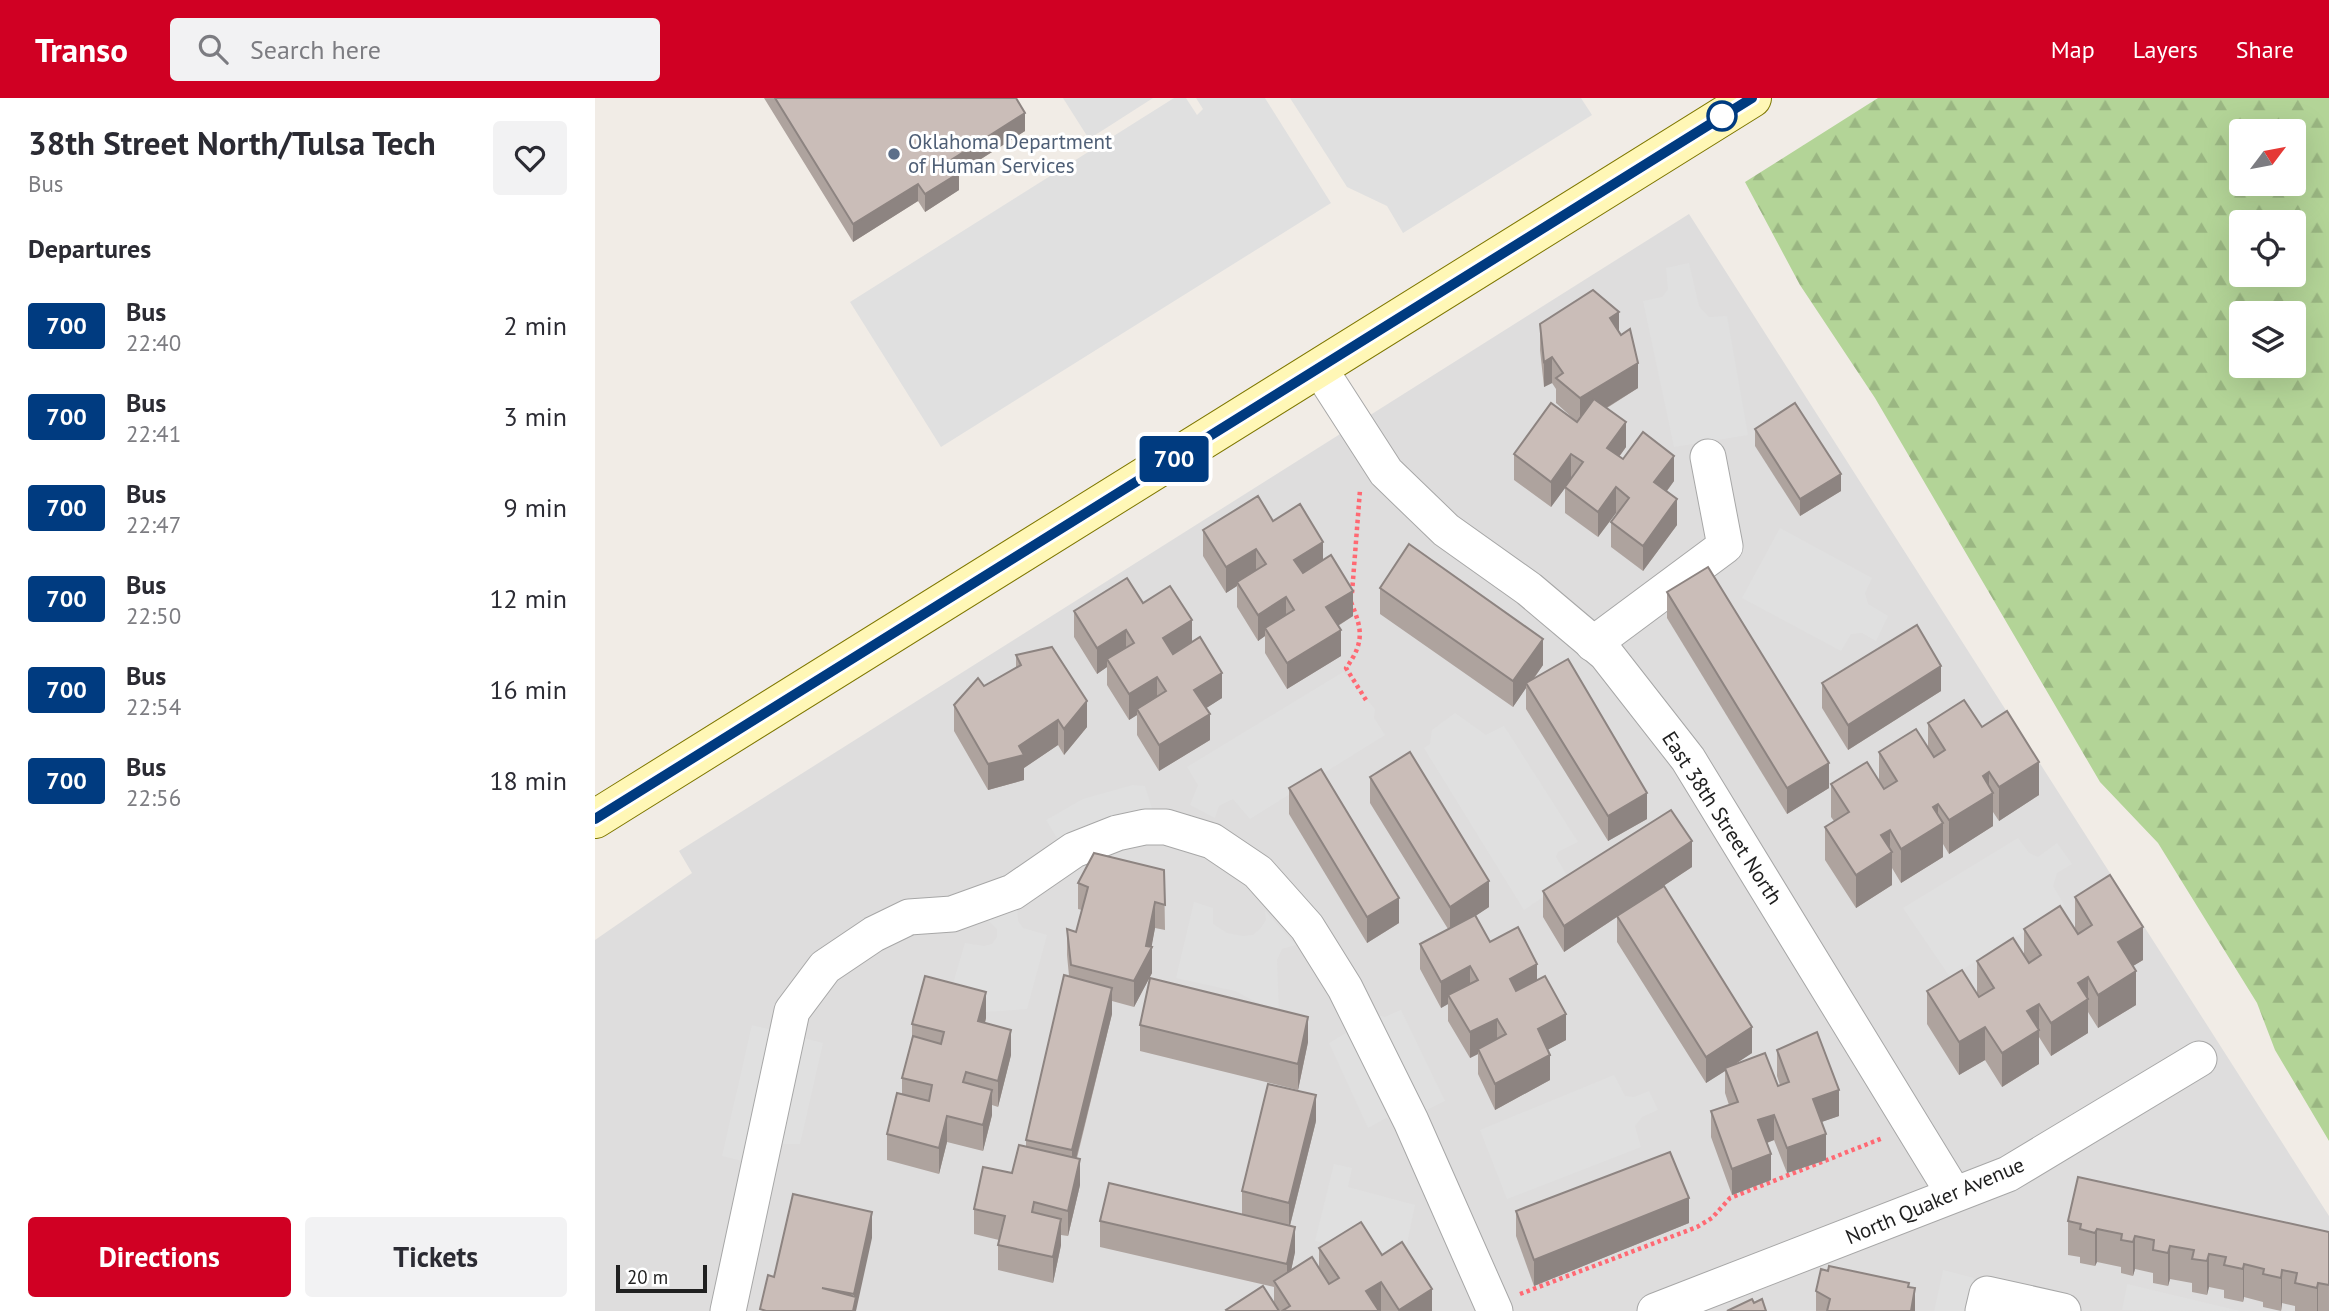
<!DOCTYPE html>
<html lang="en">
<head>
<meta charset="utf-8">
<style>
  body { margin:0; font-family:"PT Sans",sans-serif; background:#f2f2f3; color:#2b2b33; height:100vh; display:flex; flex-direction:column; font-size:26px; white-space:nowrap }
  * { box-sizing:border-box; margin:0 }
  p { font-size:23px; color:#7c7c81 }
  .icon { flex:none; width:38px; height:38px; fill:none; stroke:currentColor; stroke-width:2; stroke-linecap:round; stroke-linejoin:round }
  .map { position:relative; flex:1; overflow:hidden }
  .drawer { display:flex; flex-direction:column; background:#fff; width:595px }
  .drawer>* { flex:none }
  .badge { padding:0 14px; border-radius:5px; font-size:24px; line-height:46px }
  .needle { width:46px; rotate:58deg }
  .tools { position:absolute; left:1634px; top:21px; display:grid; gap:14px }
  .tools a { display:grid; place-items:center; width:77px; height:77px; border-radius:7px; background:#fff; box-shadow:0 7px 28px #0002; font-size:35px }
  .scale { position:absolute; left:21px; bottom:18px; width:91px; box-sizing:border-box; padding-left:7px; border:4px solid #202020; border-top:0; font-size:19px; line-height:24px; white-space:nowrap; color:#202020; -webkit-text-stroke:5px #fff; paint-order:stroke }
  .map>.badge { position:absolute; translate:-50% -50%; box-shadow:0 0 0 4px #fff }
  h2 { padding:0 28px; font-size:26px; line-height:63px }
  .round { display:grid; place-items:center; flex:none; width:74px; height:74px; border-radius:7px; background:#f2f2f3 }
  .head { display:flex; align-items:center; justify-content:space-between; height:119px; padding:0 28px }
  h1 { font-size:33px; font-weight:600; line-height:52px }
  .action { display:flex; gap:14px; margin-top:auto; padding:14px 28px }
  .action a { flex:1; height:80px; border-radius:7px; background:#d00023; color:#fff; font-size:28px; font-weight:600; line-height:80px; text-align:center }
  .action a+a { background:#f2f2f3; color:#2b2b33 }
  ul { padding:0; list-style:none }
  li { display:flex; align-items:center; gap:21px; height:91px; padding:0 28px }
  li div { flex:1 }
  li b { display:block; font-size:26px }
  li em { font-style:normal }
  li .badge { min-width:77px; font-weight:700; text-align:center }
  header { display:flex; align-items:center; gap:42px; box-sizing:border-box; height:98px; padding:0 35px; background:#d00023; color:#fff }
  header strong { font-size:33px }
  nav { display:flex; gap:38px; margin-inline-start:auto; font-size:24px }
  .search { width:490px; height:63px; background:#f2f2f3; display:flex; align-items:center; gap:18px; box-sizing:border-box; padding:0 24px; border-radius:7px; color:#7c7c81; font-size:26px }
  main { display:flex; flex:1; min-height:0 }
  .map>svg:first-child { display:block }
  .residential { fill:#dedddd }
  .forest { fill:url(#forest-firs); fill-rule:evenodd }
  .parking { fill:#e0e0e0 }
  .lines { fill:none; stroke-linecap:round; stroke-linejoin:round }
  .minor-casing { stroke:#a7a7a7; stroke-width:37 }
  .secondary-casing { stroke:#7e7700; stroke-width:40 }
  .path { stroke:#ff6973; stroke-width:4.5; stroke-dasharray:3.5 3.5; stroke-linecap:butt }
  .minor { stroke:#fff; stroke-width:35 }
  .secondary { stroke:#fff7b6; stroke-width:38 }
  .wall { fill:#aea39e }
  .shaded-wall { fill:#8d8481 }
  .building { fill:#cabdb8; stroke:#8d8481; stroke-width:2 }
  .line-casing { stroke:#fff; stroke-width:16 }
  .line { stroke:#003b80; stroke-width:10 }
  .stop-dot { fill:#fff; stroke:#003b80; stroke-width:3.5 }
  .service-dot { fill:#5c6f8a; stroke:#fff; stroke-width:2.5 }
  .labels { text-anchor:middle; stroke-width:6; stroke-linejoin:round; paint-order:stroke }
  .service-label { font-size:21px; fill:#4e5e75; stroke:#fff; text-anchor:start }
  .street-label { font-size:21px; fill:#202020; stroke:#fff }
</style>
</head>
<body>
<header>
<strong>Transo</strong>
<div class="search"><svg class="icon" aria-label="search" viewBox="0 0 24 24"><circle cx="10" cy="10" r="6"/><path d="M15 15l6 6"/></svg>Search here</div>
<nav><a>Map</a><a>Layers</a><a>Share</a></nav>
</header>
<main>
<section class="drawer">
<div class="head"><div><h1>38th Street North/Tulsa Tech</h1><p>Bus</p></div><a class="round"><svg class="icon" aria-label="heart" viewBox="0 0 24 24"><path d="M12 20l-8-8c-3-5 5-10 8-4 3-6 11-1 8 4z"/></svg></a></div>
<h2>Departures</h2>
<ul>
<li><span class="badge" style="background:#003b80;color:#fff">700</span><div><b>Bus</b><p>22:40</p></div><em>2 min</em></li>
<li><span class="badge" style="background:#003b80;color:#fff">700</span><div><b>Bus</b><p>22:41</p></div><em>3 min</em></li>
<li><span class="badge" style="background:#003b80;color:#fff">700</span><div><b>Bus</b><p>22:47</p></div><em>9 min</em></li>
<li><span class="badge" style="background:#003b80;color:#fff">700</span><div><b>Bus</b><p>22:50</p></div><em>12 min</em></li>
<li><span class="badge" style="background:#003b80;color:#fff">700</span><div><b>Bus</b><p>22:54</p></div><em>16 min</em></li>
<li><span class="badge" style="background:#003b80;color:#fff">700</span><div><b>Bus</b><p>22:56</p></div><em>18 min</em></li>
</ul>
<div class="action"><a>Directions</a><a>Tickets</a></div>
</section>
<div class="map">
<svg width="1734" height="1213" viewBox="0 0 1734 1213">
  <defs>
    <pattern id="forest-firs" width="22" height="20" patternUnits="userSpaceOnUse" patternTransform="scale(1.75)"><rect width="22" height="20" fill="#b3d497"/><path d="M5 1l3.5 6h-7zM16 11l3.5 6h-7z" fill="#9ab682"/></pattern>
  </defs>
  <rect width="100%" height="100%" fill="#f1ece6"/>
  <!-- residential -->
  <path class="residential" d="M1094,116L1734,1118V1213H0V842L97,775L84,753Z"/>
  <!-- forest -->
  <path class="forest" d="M1283,0H1734V1043L1680,952L1662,905L1563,745L1505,684L1280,300L1205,187L1150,84ZM1647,33H1699V86H1647ZM1647,124H1699V177H1647ZM1647,215H1699V268H1647Z"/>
  <!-- parking -->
  <g class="parking">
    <path d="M468,0H558L494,41Z"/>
    <path d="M579,0H591L602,17L608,11L601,0H670L736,105L346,349L255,204Z"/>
    <path d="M695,0H986L997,17L808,135L792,108L752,89Z"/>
    <path d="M1094,165L1104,208L1114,219L1132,218L1153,337L1079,349L1048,203L1067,199L1073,191L1071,170Z"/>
    <path d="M1185,430L1277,480L1270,495L1273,506L1293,518L1281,543L1267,535L1256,536L1246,553L1147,500Z"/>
    <path d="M748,574L780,611L779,620L790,637L655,721L638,701L624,708L620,720L595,707L603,687L592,669Z"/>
    <path d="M860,615L891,637L909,628L983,744L963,754L961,759L974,781L929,812L829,650L835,646L837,632Z"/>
    <path d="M538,687L550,688L559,716L463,742L451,722L488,701Z"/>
    <path d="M1423,740L1434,755L1443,759L1462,745L1477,766L1462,775L1458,788L1470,808L1355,879L1308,810Z"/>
    <path d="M599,804L618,810V826L632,835L647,838L658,837L665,831L671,822L670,813L701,847L687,851L682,862L684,916L640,893L581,880Z"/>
    <path d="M422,808L423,823L428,830L452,837L432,911L389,914L357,889L370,845L389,848L397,846L402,839V831L393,822Z"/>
    <path d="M806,912L850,1003L832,1012L830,1017L799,1025L791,1020L773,1030L734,945L751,935L749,922L781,917L790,919Z"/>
    <path d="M157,927L228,945L205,1046H183L176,1070L127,1058Z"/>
    <path d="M1019,977L1030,998L1039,999L1054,993L1063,1012L1047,1019L1040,1028L1046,1049L912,1101L885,1032Z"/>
    <path d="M739,1066L757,1070L753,1089L820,1107L809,1160L720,1143Z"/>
    <path d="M1348,1172L1379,1180L1372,1213H1339Z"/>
    <path d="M1532,1186L1645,1213L1527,1212Z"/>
  </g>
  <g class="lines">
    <!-- minor casing -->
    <g class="minor-casing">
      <g id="minor">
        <path d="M724,270L791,374L851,432L934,491L1011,556L1093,661L1359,1096"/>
        <path d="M998,546L1130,448L1113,359"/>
        <path d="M133,1213L197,913L230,869L279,836L314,819L357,816L418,794L479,752L522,735L550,729H571L617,743L663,774L712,829L750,890L816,1023L900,1213"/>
        <path d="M1060,1213L1413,1076L1604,961"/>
        <path d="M1388,1213L1392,1196L1468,1213"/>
      </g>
    </g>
    <!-- secondary casing -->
    <g class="secondary-casing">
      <path id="secondary" d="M0,721L1157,0"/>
    </g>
    <!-- path -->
    <g class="path">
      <path d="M757,495L765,392"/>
      <path d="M756,504C767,531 770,544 751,570L771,602"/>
      <path d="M925,1196L1102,1129L1117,1120L1135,1100L1288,1040"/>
    </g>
    <!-- minor -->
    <use href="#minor" class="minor"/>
    <!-- secondary -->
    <use href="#secondary" class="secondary"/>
  </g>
  <!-- wall -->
  <g class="wall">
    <path d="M169,0H421L430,33L364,75V92L330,114L323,103L258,144Z"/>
    <path d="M945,226L1024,233L1043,290L1012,310L1031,349L1024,359L1079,383L1072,393L1082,427L1048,473L1016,449V424L1022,416L1021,415L1003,439L970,415V390L956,409L919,382V356L982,324L961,305V291L957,285L949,289L945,252Z"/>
    <path d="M1160,331L1246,393L1205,418L1160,348Z"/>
    <path d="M678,423L728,462L758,518L743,528L746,558L692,591L670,555V538L663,543L642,509V488L631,495L608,458V432Z"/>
    <path d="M785,490L948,567L938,582L1052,721L1013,743L931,611V590L918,609L785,516Z"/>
    <path d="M1072,494L1234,690L1192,716L1072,520Z"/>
    <path d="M548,505L597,544L627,600L611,610L615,642L564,673L542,637V617L534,622L512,587V569L502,576L479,539V513Z"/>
    <path d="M421,557L492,629L469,657L463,647L429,670V682L393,692L359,633V607L389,588L421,570Z"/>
    <path d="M1227,585L1346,593L1253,652L1227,610Z"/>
    <path d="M1333,625L1387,629L1444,697L1404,723L1398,714V728L1354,756L1348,746V759L1306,785L1297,770V787L1261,810L1230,762V729L1239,723L1236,719V686L1284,683V654L1333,650Z"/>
    <path d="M775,679L894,809L880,818L895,844L942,883L971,942L952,952L955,982L900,1012L883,976V956L875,960L853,923V906L846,910L825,871V846L853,831L775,705Z"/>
    <path d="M694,690L804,825L772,845L694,716Z"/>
    <path d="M1097,769L1041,806L1157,955L1140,966L1183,988L1185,987L1182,978V952L1244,1018L1226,1024L1231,1062L1192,1075L1179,1042L1172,1045L1176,1082L1137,1097L1116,1039V1013L1134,1007L1130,995V973L1111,985L1022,844V819L969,854L948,819V793Z"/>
    <path d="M569,772L570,832L560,830L556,849L557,875L539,909L517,903V916L482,1060L485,1087L473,1138L466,1137V1147L458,1185L403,1172V1147L404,1142L379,1136V1111L417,1075L431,1049V1042L474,878L472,857V831L481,834L487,812L483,811V785Z"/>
    <path d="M1480,799L1548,862L1538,868L1541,907L1503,930L1493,914V935L1456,958L1444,939V966L1407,989L1390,962L1364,977L1332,926V893L1382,896V863L1429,858V831H1480Z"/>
    <path d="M391,920L390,925L416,957L403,1009L397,1007V1017L388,1053L352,1044L344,1076L292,1062V1036L307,996V980L317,940V926Z"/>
    <path d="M545,927L713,944L703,992L545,953Z"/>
    <path d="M721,1023L695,1128L700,1154L696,1172L724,1171V1150L787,1157L837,1213H631V1212L679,1206V1189L505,1149V1123L647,1116V1093Z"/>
    <path d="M921,1113L1094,1125L939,1188L921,1138Z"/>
    <path d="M1473,1123L1734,1134V1213H1700V1208L1687,1205L1686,1213L1668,1209V1204L1649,1199L1648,1204L1629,1200V1192L1614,1189L1612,1197L1597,1194V1185L1575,1181L1573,1188L1558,1185V1175L1540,1171L1538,1178L1526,1175V1169L1502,1164L1500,1168L1485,1165V1159L1473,1157Z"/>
    <path d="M1233,1173L1314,1189L1320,1213H1221V1193Z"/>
  </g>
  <!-- shaded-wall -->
  <g class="shaded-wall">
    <path d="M430,15V33L356,80V62Z"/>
    <path d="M364,75V92L330,114V96Z"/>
    <path d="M323,86V103L258,144V126Z"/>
    <path d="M1024,214V240L1015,220Z"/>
    <path d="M957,259V285L949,289V264Z"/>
    <path d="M1043,265V290L985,326V300Z"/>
    <path d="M1031,324V349L1012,375V350Z"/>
    <path d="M976,356V382L956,409V384Z"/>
    <path d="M1079,358V383L1059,410V384Z"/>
    <path d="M1246,376V393L1205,418V401Z"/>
    <path d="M1021,389V415L1003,439V414Z"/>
    <path d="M1082,401V427L1048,473V448Z"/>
    <path d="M728,444V470L699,488V462Z"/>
    <path d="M661,451V476L642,484V488L631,495V469Z"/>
    <path d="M758,493V518L731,535V509Z"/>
    <path d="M691,499V525L670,530V538L663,543V517Z"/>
    <path d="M597,522V548L568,566V540Z"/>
    <path d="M531,532V558L512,561V569L502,576V550Z"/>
    <path d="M746,532V558L692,591V565Z"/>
    <path d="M948,541V567L933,588L931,585V590L918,609V583Z"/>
    <path d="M1346,568V593L1253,652V627Z"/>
    <path d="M627,575V600L599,618V592Z"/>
    <path d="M562,579V605L542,611V617L534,622V596Z"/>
    <path d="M492,603V629L469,657V631Z"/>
    <path d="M615,616V642L564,673V647Z"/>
    <path d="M463,622V647L429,670V682L393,692V666L424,648Z"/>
    <path d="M1444,664V697L1404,723V689Z"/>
    <path d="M1234,665V690L1192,716V690Z"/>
    <path d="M1394,674V697L1398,695V728L1354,756V722L1388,678Z"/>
    <path d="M1052,695V721L1013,743V718Z"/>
    <path d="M1343,706V728L1348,725V759L1306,785V751L1338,709Z"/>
    <path d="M1295,732V756L1297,754V787L1261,810V777L1286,737Z"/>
    <path d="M1097,743V769L969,854V828Z"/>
    <path d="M894,783V809L855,835V809Z"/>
    <path d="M804,800V825L772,845V819Z"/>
    <path d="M560,804V830L556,852L557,849V875L539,909V883L551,848Z"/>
    <path d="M1548,829V862L1523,877V844Z"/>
    <path d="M942,866V892L915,907V881Z"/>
    <path d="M875,868V893L853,897V906L846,910V884Z"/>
    <path d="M1541,873V907L1503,930V897Z"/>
    <path d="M1493,879V935L1456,958V925L1483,885Z"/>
    <path d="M517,890V916L477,1077V1052Z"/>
    <path d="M391,894V920L383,949V923Z"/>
    <path d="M1444,906V966L1407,989V955L1432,913Z"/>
    <path d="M971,916V942L943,957V931Z"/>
    <path d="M713,919V944L703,992V966Z"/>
    <path d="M902,921V946L883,951V956L875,960V934Z"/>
    <path d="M1157,929V955L1131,972L1130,970V973L1111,985V959Z"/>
    <path d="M1390,929V962L1364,977V944Z"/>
    <path d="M416,932V957L403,1009V983Z"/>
    <path d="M955,957V982L900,1012V986Z"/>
    <path d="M397,992V1017L388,1053V1027Z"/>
    <path d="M1244,992V1018L1218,1027V1001Z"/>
    <path d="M721,997V1023L694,1131V1105Z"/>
    <path d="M1179,1017V1042L1163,1048V1022Z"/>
    <path d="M352,1018V1044L344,1076V1050Z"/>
    <path d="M1231,1036V1062L1192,1075V1050Z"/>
    <path d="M1176,1056V1082L1137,1097V1071Z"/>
    <path d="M485,1061V1087L473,1138V1113Z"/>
    <path d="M1094,1100V1125L939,1188V1162Z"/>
    <path d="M277,1114V1140L261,1213H258L259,1196Z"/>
    <path d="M466,1121V1147L458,1185V1159Z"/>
    <path d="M700,1129V1154L692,1192V1166Z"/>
    <path d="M1502,1131V1164L1500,1168V1135Z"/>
    <path d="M1540,1138V1171L1538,1178V1144Z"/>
    <path d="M1575,1148V1181L1573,1188V1155Z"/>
    <path d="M1614,1156V1189L1612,1197V1163Z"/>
    <path d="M1649,1166V1199L1648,1204V1171Z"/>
    <path d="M1687,1172V1205L1686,1213V1180Z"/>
    <path d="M786,1184V1213H771V1193Z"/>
    <path d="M1723,1185V1213H1722V1190Z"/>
    <path d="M1320,1190V1213H1316Z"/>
    <path d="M837,1191V1213H804V1212Z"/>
  </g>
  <!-- building -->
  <g class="building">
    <path d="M180,0H421L430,15L356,62L364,75L330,96L323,86L258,126Z"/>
    <path d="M998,192L1024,214L1015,220L1026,237L1035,231L1043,265L985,300L961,280L968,275L957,259L949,264L945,226Z"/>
    <path d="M999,301L1031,324L1012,350L1028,361L1048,334L1079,358L1059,384L1082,401L1048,448L1016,424L1034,400L1021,389L1003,414L970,389L988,364L976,356L956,384L919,356L956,305L982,324Z"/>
    <path d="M1200,305L1246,376L1205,401L1160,331Z"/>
    <path d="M663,398L678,423L705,406L728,444L699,462L708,475L736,457L758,493L731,509L746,532L692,565L670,530L699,512L691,499L663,517L642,484L671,466L661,451L631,469L608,432Z"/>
    <path d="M814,446L948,541L918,583L785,490Z"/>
    <path d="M1113,469L1234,665L1192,690L1072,494Z"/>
    <path d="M532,480L548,505L575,488L597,522L568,540L578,556L605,539L627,575L599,592L615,616L564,647L542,611L571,593L562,579L534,596L512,561L539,545L531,532L502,550L479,513Z"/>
    <path d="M1322,527L1346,568L1253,627L1227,585Z"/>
    <path d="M457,549L492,603L469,631L463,622L424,648L429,657L393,666L359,607L383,580L389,588L426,567L421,557Z"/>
    <path d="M973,561L1052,695L1013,718L931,585Z"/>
    <path d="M1369,602L1387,629L1412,613L1444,664L1404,689L1394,674L1388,678L1398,695L1354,722L1343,706L1338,709L1348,725L1306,751L1295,732L1286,737L1297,754L1261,777L1230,729L1254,714L1236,686L1272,664L1289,691L1302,683L1284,654L1321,631L1339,659L1350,652L1333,625Z"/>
    <path d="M815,654L894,783L855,809L775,679Z"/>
    <path d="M726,671L804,800L772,819L694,690Z"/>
    <path d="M1076,712L1097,743L969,828L948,793Z"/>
    <path d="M499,755L569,772L570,807L560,804L551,848L557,849L539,883L476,867L472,831L481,834L493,789L483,785Z"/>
    <path d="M1515,777L1548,829L1523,844L1541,873L1503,897L1493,879L1483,885L1493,901L1456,925L1444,906L1432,913L1444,932L1407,955L1390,929L1364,944L1332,893L1367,872L1384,899L1399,890L1382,863L1418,840L1434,865L1446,857L1429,831L1465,808L1483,836L1497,827L1480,799Z"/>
    <path d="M1069,788L1157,929L1111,959L1022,818Z"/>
    <path d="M880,817L895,844L923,829L942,866L915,881L921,893L950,878L971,916L943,931L955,957L900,986L883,951L911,936L902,921L875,934L853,897L883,882L875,868L846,884L825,846Z"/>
    <path d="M469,877L517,890L477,1052L431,1042Z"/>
    <path d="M330,878L391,894L383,923L416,932L403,983L371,974L368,984L397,992L388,1027L352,1018L344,1050L292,1036L302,995L334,1003L337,987L307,980L318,938L346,946L349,934L317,926Z"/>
    <path d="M555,880L713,919L703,966L545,927Z"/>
    <path d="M1222,934L1244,992L1218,1001L1231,1036L1192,1050L1179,1017L1163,1022L1176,1056L1137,1071L1116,1013L1143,1004L1130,970L1170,955L1183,988L1194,984L1182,952Z"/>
    <path d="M673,986L721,997L694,1105L647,1093Z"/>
    <path d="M424,1047L485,1061L473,1113L439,1104L437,1114L466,1121L458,1159L403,1147L410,1118L379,1111L388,1069L417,1075Z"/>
    <path d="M1075,1054L1094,1100L939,1162L921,1113Z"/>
    <path d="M1483,1079L1734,1134V1187L1723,1185L1722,1190L1700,1185L1702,1175L1687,1172L1686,1180L1668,1176L1669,1171L1649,1166L1648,1171L1629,1167L1631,1159L1614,1156L1612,1163L1597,1161L1599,1152L1575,1148L1573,1155L1558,1152L1559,1142L1540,1138L1538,1144L1526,1142L1527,1136L1502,1131L1500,1135L1485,1131L1486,1126L1473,1123Z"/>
    <path d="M514,1085L700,1129L692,1166L505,1123Z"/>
    <path d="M198,1096L277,1114L259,1196L227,1190L261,1199L258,1213H171L165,1211L173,1177L179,1179Z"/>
    <path d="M766,1124L787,1157L807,1144L837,1191L804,1212L786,1184L771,1193L784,1213H687L695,1208L679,1183L717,1159L734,1186L744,1180L724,1150Z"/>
    <path d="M1234,1168L1314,1185L1313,1189L1320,1190L1316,1213H1232L1235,1201L1221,1193L1226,1171L1233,1173Z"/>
    <path d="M668,1188L684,1213H632L631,1212Z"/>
    <path d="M1157,1201L1159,1205L1167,1201L1171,1213H1132Z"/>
  </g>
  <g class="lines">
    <!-- line casing -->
    <g class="line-casing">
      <path id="line" d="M0,721L1157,0"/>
    </g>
    <!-- line -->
    <use href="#line" class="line"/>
  </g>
  <!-- markers -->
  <circle class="stop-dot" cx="1127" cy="18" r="14"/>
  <circle class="service-dot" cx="299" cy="56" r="7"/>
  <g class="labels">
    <!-- service labels -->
    <g class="service-label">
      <text x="313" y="51">Oklahoma Department<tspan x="313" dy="24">of Human Services</tspan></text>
    </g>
    <!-- street labels -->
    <g class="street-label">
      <text transform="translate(1127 720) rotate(57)" y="7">East 38th Street North</text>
      <text transform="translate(1340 1103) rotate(-23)" y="7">North Quaker Avenue</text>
    </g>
  </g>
</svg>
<div class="tools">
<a><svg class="needle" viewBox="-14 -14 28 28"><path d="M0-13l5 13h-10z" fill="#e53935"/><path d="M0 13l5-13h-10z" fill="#7c7c81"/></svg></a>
<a><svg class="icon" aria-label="locate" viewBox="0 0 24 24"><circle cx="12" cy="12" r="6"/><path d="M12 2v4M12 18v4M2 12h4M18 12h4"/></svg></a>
<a><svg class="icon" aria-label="layers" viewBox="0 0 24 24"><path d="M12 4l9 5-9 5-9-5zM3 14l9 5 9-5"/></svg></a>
</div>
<div class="scale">20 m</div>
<b class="badge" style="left:579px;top:361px;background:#003b80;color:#fff">700</b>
</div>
</main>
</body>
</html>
